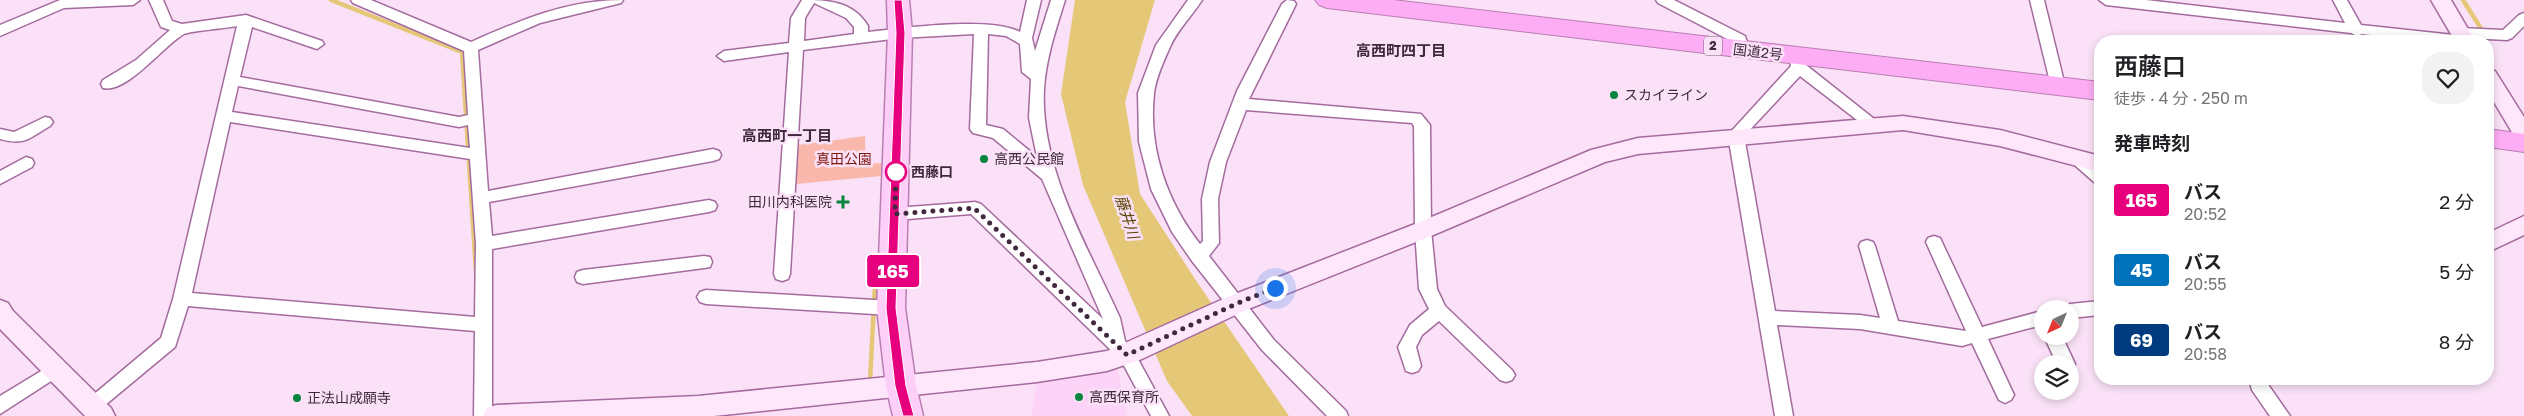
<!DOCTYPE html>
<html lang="ja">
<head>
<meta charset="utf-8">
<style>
  body { margin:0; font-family:"Golos Text","Noto Sans JP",sans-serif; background:#f2f2f2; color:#202124; height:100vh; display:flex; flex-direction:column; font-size:19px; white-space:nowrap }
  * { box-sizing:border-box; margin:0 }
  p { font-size:16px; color:#757577 }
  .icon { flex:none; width:28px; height:28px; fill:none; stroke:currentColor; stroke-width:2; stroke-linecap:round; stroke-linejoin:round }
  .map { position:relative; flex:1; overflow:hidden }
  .side { position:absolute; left:2094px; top:35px; width:400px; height:350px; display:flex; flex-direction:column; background:#fff; border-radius:20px; box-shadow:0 2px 8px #0003 }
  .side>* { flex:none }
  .badge { padding:0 10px; border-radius:4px; font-size:18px; line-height:32px }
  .needle { width:32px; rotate:223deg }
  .buttons { position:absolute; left:2034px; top:300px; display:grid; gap:10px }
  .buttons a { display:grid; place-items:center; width:45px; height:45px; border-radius:50%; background:#fff; box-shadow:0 2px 8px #0003; font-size:25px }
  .you { position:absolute; width:25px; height:25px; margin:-12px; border:4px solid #fff; border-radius:50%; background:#1a73e8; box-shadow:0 0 0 8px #1a73e833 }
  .map>.badge { position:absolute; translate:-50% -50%; box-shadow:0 0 0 2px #fff }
  h2 { padding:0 20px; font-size:19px; line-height:45px }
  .round { display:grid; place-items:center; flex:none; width:52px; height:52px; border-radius:20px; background:#f2f2f2 }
  .headline { display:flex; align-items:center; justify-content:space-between; height:85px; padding:0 20px }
  h1 { font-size:24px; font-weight:600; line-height:38px }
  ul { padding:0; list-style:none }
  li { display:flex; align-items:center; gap:15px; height:70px; padding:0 20px }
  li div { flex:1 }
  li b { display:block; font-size:19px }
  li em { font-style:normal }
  li .badge { min-width:55px; font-weight:700; text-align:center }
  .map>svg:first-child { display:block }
  .built { fill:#fdd3f7 }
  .green { fill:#f9b8ab }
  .water { fill:#e5c877 }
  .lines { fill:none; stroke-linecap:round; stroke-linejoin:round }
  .stream { stroke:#e5c877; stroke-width:4.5 }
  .street-casing { stroke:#a46b9e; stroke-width:3 }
  .secondary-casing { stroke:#a46b9e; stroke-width:3 }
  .primary-casing { stroke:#ba7eb3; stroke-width:3 }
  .highway-casing { stroke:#ba7eb3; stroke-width:2 }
  .street { fill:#fff; fill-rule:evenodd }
  .secondary { fill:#fee6fb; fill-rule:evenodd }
  .primary { fill:#fdcef8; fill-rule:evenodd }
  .highway { fill:#fcadf3; fill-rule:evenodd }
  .line { fill:#e6007e; stroke:#fff }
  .walk { stroke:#40283d; stroke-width:5; stroke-dasharray:0 9 }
  .poi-dot { fill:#08853f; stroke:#fae1f7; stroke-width:2 }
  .stop-dot { fill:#fff; stroke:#e6007e; stroke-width:2.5 }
  .labels { text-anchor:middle; stroke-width:5; stroke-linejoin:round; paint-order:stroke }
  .shield { fill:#fae1f7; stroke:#786075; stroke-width:1 }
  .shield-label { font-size:12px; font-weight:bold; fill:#40283d }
  .street-label { font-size:14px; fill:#40283d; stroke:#fae1f7 }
  .poi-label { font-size:14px; fill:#40283d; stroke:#fae1f7; text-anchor:start }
  .park-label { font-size:14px; fill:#7c170b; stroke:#fae1f7 }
  .stop-label { font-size:14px; font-weight:bold; fill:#40283d; stroke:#fae1f7; text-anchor:start }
  .neighbourhood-label { font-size:15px; font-weight:bold; fill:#40283d; stroke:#fae1f7 }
  .water-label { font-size:15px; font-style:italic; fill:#594600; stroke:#fae1f7 }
</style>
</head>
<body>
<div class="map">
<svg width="2524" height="416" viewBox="0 0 2524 416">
  <rect width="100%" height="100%" fill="#fae1f7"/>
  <!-- built -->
  <path class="built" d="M1117,367L1127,416H1031L1037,379L1080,376Z"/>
  <!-- green -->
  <path class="green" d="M865,136L866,164L882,163L881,176L796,184L798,145Z"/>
  <!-- water -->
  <path class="water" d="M1075,0H1155L1125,102L1140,194L1197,282L1289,416H1192L1167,381L1083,185L1061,94Z"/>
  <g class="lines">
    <!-- stream -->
    <g class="stream">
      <path d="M331,0L462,52L476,272"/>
      <path d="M2463,0L2482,30"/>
      <path d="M870,382L876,265"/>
    </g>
    <!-- street casing -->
    <g class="street-casing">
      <g id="street">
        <path d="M60,0H140L133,5L64,8L0,36V25Z"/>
        <path d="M149,0H163L172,21L182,24L246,15L322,41L324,44L317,49L252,27L240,77L459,117L468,115L464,51L353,3L351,0H371L471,42C521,20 567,0 623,0L621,3L540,23L478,50L488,191L713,149L719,151L721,155L719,159L713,161L489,202L492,236L709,200L715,202L717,206L715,210L709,212L492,249V416H474L475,331L188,306L175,347L98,411L92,414L86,411L83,406L86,401L161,338L173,299L237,26C228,28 190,31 184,34C165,44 127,94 103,88L101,84L103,80L136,60L170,30L161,27ZM238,86L459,127L468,125L470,148L232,112ZM230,122L470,159L476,244L475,317L192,293Z"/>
        <path d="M802,0C828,0 853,1 868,26V32C903,28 991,16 1020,32L1027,0H1041L1032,38L1035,51L1051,0H1065C1056,29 1046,58 1044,89C1040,169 1088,247 1120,318L1125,341L1133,350L1169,416H1151L1121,360L971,214L895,220L889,218L887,214L889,210L895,208L975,202L981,204L1103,319L1042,179L993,138L973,133L970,129L974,34L900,38L803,50L790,274L788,279L782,281L776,279L774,274L789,52L724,61L717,56L724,51L789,43L791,18ZM814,3L846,18L854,27V34L804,41L805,18ZM988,34L1006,36L1020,44L1022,72L1031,79L1029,118L1037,157L1003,129L986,125Z"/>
        <path d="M1188,0H1202C1192,16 1177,30 1170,47C1164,60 1155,80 1154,94C1148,148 1167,202 1200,244L1203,241L1202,199L1210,162L1237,91L1282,4L1287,0L1294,1L1296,4L1249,99L1421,114L1430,125L1431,230L1437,289L1445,306L1512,370L1515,375L1512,380L1506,382L1500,380L1439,321L1422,335L1416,347L1421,366L1418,371L1412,373L1406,371L1398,347L1410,325L1429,309L1419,289L1415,230L1414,126L1412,123L1246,110L1226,162L1218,199L1219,243L1209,256L1274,340L1346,411L1348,416H1327L1262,350L1192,261L1172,232L1151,189L1139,142L1138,93L1156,45Z"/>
        <path d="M1656,0H1674L1745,36L1749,49L1747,52H1737L1733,42L1658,3Z"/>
        <path d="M2030,0H2044L2065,86L2063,90H2053L2051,86Z"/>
        <path d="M2099,0H2146L2345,23L2333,0H2347L2361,25L2454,35L2455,30L2460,28L2503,30L2519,15L2524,13V26L2512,38L2507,40L2467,38L2469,41H2423L2362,34L2357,36L2351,33L2106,5Z"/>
        <path d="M1797,52L1802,54L1806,65L1883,126L1880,130H1870L1800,76L1744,136L1775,311L1860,315L1880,318L1859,246L1861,242L1867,240L1873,242L1875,246L1898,321L1966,331L1926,242L1928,238L1934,236L1940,238L1982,327L2042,311V325L1988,339L2014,395L2011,400L2005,403L1999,400L1972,343L1962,346L1860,329L1777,325L1793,416H1775L1728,135L1791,66L1790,57Z"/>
        <path d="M45,117L50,118L53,122L50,126C29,138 25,146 0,139V129L14,132Z"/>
        <path d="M2075,150L2081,152L2100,169V184L2094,182L2069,160L2067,156L2069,152Z"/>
        <path d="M26,157L32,159L34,163L32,167L0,184V171Z"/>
        <path d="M704,256L710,257L712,262L710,267L704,268L583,284L577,282L575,277L577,272L583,270Z"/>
        <path d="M706,290L891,301L897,303L900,308L897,313L891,315L706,304L700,302L697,297L700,292Z"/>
        <path d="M2100,301V315L2070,318V309H2063L2070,304Z"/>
        <path d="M2044,336H2062L2075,364L2072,369L2070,370V364H2057Z"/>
        <path d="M56,362L62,364L65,369L62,374L0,414V396Z"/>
        <path d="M2249,379H2267V383L2290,416H2270L2252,390Z"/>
      </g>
    </g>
    <!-- secondary casing -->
    <g class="secondary-casing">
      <g id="secondary">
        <path d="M2431,0H2451L2475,41H2455Z"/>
        <path d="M2488,69L2495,71L2524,117V142L2516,139L2488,92Z"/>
        <path d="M1903,116L2000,130L2100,156V172L2000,146L1903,130L1638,154L1605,162L1431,236L1246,310L1142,359L1107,371L1037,382L714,416H483L487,408L496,405L698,396L1037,362L1107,351L1230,296L1415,224L1591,150L1638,138Z"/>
        <path d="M2524,216V235L2488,252V233Z"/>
        <path d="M0,300L8,303L13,311L111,408L115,416H85L0,329Z"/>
      </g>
    </g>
    <!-- primary casing -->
    <g class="primary-casing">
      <path id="primary" d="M887,0H909L912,33L905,308L916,386L923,416H893L886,386L877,308L888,33Z"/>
    </g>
    <!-- highway casing -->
    <g class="highway-casing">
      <g id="highway">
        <path d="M1315,0H1393L2100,82V100L1327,8L1319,5Z"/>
        <path d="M2488,129L2524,134V152L2488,147Z"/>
      </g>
    </g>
    <!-- street -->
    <use href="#street" class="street"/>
    <!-- secondary -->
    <use href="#secondary" class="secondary"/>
    <!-- primary -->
    <use href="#primary" class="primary"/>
    <!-- highway -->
    <use href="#highway" class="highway"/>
  </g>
  <!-- line -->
  <path class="line" d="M894,0H902L905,33L896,308L906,386L914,416H903L895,386L886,308L896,33Z"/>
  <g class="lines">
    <!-- walk -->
    <path class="walk" d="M896,172V167L895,214L974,208L1127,355L1238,303L1275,288"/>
  </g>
  <!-- markers -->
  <g class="poi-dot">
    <circle cx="1614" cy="95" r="5"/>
    <circle cx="984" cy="159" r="5"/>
    <path d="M840.5 194.5h5v5h5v5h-5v5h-5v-5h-5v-5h5z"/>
    <circle cx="1079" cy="397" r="5"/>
    <circle cx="297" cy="398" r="5"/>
  </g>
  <circle class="stop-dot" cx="896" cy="172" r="10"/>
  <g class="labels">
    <!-- shield labels -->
    <rect class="shield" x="1704" y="36.5" width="18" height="19" rx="4"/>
    <g class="shield-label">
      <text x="1713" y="50">2</text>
    </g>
    <!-- street labels -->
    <g class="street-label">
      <text transform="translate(1758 52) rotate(7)" y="5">国道2号</text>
    </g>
    <!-- poi labels -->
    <g class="poi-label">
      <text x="1624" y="100">スカイライン</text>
      <text x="994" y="164">高西公民館</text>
      <text x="832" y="207" text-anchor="end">田川内科医院</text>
      <text x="1089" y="402">高西保育所</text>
      <text x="307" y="403">正法山成願寺</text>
    </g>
    <!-- park labels -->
    <g class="park-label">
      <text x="844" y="164">真田公園</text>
    </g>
    <!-- stop labels -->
    <g class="stop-label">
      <text x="911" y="177">西藤口</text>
    </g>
    <!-- neighbourhood labels -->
    <g class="neighbourhood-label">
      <text x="1401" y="56">高西町四丁目</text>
      <text x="787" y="141">高西町一丁目</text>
    </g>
    <!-- water labels -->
    <g class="water-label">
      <text transform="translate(1127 217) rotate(72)" y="5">藤井川</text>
    </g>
  </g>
</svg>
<div class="buttons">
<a><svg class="needle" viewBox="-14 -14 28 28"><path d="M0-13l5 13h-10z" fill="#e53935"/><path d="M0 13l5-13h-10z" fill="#757577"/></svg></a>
<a><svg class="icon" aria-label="layers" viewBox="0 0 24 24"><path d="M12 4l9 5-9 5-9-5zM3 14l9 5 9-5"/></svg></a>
</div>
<div class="you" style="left:1275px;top:288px"></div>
<b class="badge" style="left:893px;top:271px;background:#e6007e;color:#fff">165</b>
<section class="side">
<div class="headline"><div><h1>西藤口</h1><p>徒歩 · 4 分 · 250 m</p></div><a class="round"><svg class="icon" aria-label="heart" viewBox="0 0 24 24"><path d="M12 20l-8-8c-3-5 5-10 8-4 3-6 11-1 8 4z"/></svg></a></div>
<h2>発車時刻</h2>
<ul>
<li><span class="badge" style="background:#e6007e;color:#fff">165</span><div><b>バス</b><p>20:52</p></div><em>2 分</em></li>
<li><span class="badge" style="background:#0072bc;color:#fff">45</span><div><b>バス</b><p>20:55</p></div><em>5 分</em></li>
<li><span class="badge" style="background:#003b80;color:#fff">69</span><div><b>バス</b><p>20:58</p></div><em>8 分</em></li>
</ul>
</section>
</div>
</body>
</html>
